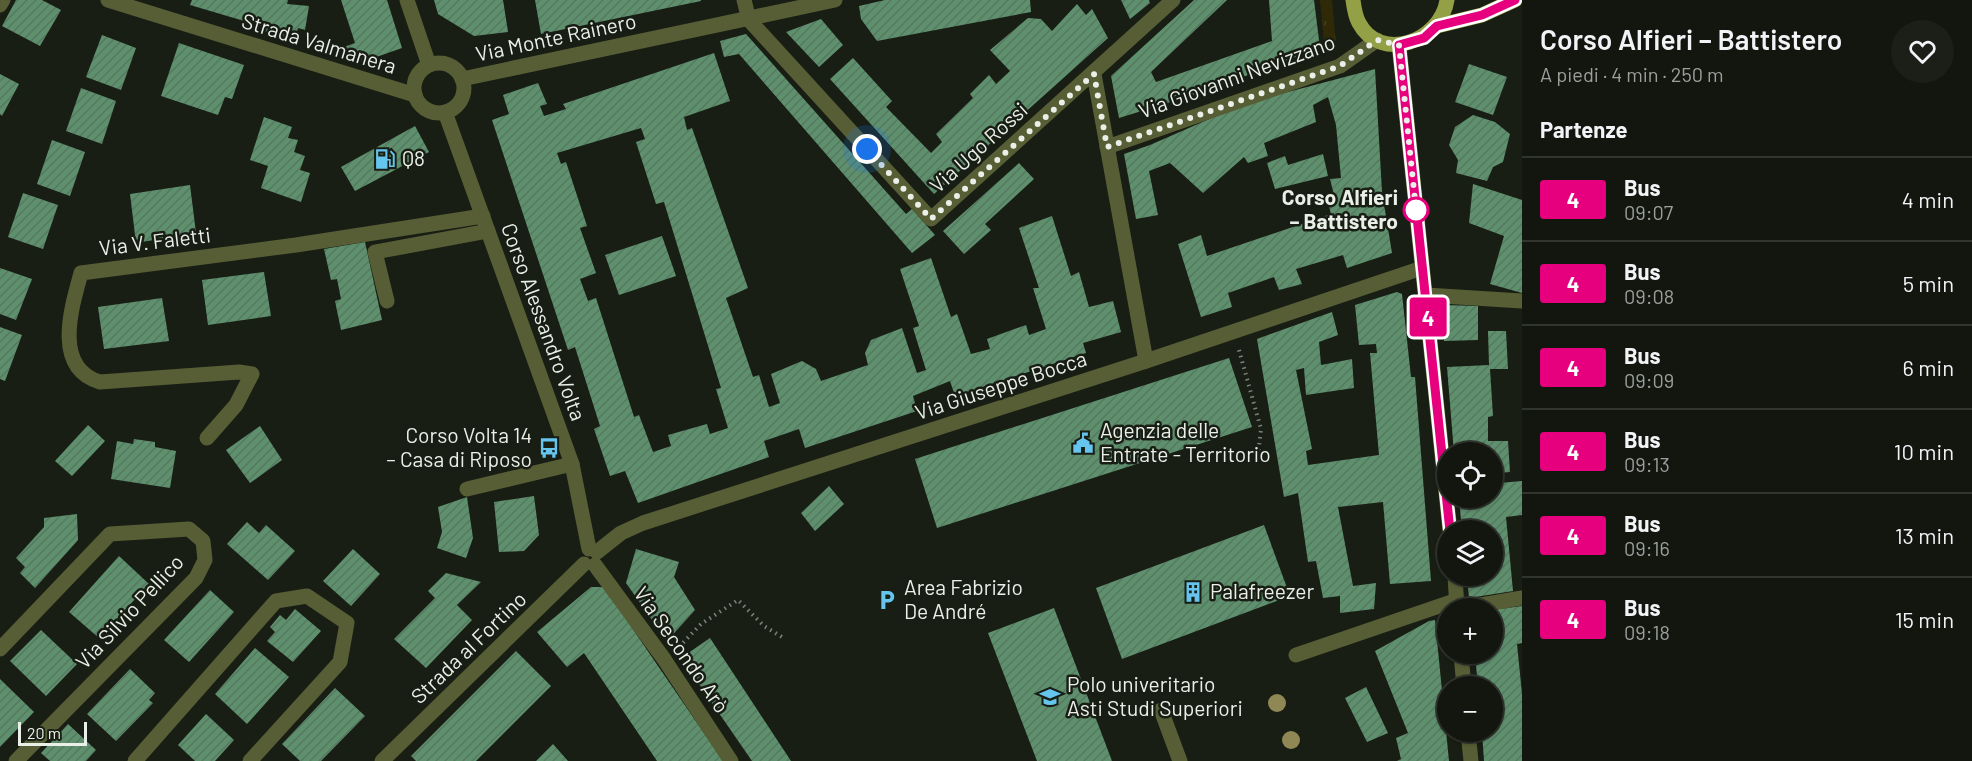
<!DOCTYPE html>
<html lang="it">
<head>
<meta charset="utf-8">
<style>
  body { margin:0; font-family:Barlow,sans-serif; background:#1b1f18; color:#f1f3f6; height:100vh; display:flex; flex-direction:column; font-size:22px; white-space:nowrap }
  * { box-sizing:border-box; margin:0 }
  p { font-size:20px; color:#9c9f9e }
  .icon { flex:none; width:33px; height:33px; fill:none; stroke:currentColor; stroke-width:2; stroke-linecap:round; stroke-linejoin:round }
  .map { position:relative; flex:1; overflow:hidden }
  .drawer { display:flex; flex-direction:column; background:#12160f; width:450px }
  .drawer>* { flex:none }
  .badge { padding:0 12px; border-radius:4px; font-size:21px; line-height:39px }
  .tools { position:absolute; left:1437px; top:442px; display:grid; gap:12px }
  .tools a { display:grid; place-items:center; width:66px; height:66px; border-radius:50%; background:#12160f; box-shadow:0 2px 4px #0004,0 0 0 2px #31352f; font-size:30px }
  .scale { position:absolute; left:18px; bottom:15px; width:69px; box-sizing:border-box; padding-left:6px; border:3px solid #eaefe8; border-top:0; font-size:16px; line-height:21px; white-space:nowrap; color:#eaefe8; -webkit-text-stroke:4px #181e14; paint-order:stroke }
  .you { position:absolute; width:30px; height:30px; margin:-15px; border:4px solid #fff; border-radius:50%; background:#1a73e8; box-shadow:0 0 0 9px #1a73e833 }
  .map>.badge { position:absolute; translate:-50% -50%; box-shadow:0 0 0 3px #fff }
  h2 { padding:0 18px; font-size:22px; line-height:54px }
  .round { display:grid; place-items:center; flex:none; width:63px; height:63px; border-radius:32px; background:#1b1f18 }
  .headline { display:flex; align-items:center; justify-content:space-between; height:102px; padding:0 18px }
  h1 { font-size:28px; font-weight:600; line-height:45px }
  ul { padding:0; list-style:none }
  li { display:flex; align-items:center; gap:18px; height:84px; padding:0 18px; border-top:2px solid #31352f }
  li div { flex:1 }
  li b { display:block; font-size:22px }
  li em { font-style:normal }
  li .badge { min-width:66px; font-weight:700; text-align:center }
  main { display:flex; flex:1; min-height:0 }
  .map>svg:first-child { display:block }
  .grass { fill:url(#grass-tufts) }
  .building { fill:url(#building-hatch); fill-rule:evenodd }
  .lines { fill:none; stroke-linecap:round; stroke-linejoin:round }
  .path { stroke:#7d827a; stroke-width:4; stroke-dasharray:1.5 4.5; stroke-linecap:butt }
  .minor { stroke:#575e35; stroke-width:15 }
  .major { stroke:#94a046; stroke-width:15 }
  .tree { fill:#8f8855 }
  .line-casing { stroke:#fff; stroke-width:14 }
  .line { stroke:#e6007e; stroke-width:9 }
  .walk { stroke:#eaefe8; stroke-width:6; stroke-dasharray:0 10.8 }
  .stop-dot { fill:#fff; stroke:#e6007e; stroke-width:3 }
  .labels { text-anchor:middle; stroke-width:5; stroke-linejoin:round; paint-order:stroke }
  .street-label { font-size:21px; fill:#eaefe8; stroke:#181e14 }
  .poi-label { font-size:21px; fill:#eaefe8; stroke:#181e14; text-anchor:start }
  .stop-label { font-size:21px; font-weight:bold; fill:#eaefe8; stroke:#181e14; text-anchor:end }
</style>
</head>
<body>
<main>
<div class="map">
<svg width="1522" height="761" viewBox="0 0 1522 761">
  <defs>
    <pattern id="grass-tufts" width="24" height="20" patternUnits="userSpaceOnUse" patternTransform="scale(1.5)"><rect width="24" height="20" fill="#302908"/><path d="M3 7l-1-3M5 7V3M7 7l1-3M15 17l-1-3M17 17v-4M19 17l1-3" fill="none" stroke="#443e20"/></pattern>
    <pattern id="building-hatch" width="6" height="6" patternUnits="userSpaceOnUse" patternTransform="scale(1.5)"><rect width="6" height="6" fill="#5e906e"/><path d="M-1 1l2-2M0 6l6-6M5 7l2-2" fill="none" stroke="#567760"/></pattern>
  </defs>
  <rect width="100%" height="100%" fill="#181e14"/>
  <!-- grass -->
  <path class="grass" d="M1320,0H1332L1336,45L1333,51L1325,53Z"/>
  <!-- building -->
  <g class="building">
    <path d="M16,0H42L61,10L40,46L2,26Z"/>
    <path d="M192,0H288L287,4L309,6L305,30L298,28L295,40L263,31L264,27L190,5Z"/>
    <path d="M341,0H387L402,48L362,62L345,57L341,48L355,43Z"/>
    <path d="M434,0H503L508,32L474,36L438,14Z"/>
    <path d="M535,0H701V1L541,34Z"/>
    <path d="M885,0H1030L1031,12L877,41L861,19L859,6Z"/>
    <path d="M1121,0H1149L1150,3L1130,19Z"/>
    <path d="M1194,0H1227L1151,72L1156,82L1272,41L1269,0H1314L1320,48L1203,92L1119,118L1111,76Z"/>
    <path d="M1077,4L1086,15L1092,9L1108,38L934,194L830,79L853,58L892,101L886,107L931,153L942,142L936,134L973,98L970,94L989,75L996,84L1010,71L990,50L1028,18L1041,19L1052,31Z"/>
    <path d="M821,19L843,45L819,67L786,32Z"/>
    <path d="M746,34L906,214L912,209L935,235L912,253L739,54L724,57L720,41Z"/>
    <path d="M102,35L136,48L121,90L86,77Z"/>
    <path d="M179,43L244,65L232,99L225,97L218,115L161,96Z"/>
    <path d="M714,53L730,101L684,117L687,130L692,128L748,288L726,298L753,377L759,375L769,407L780,403L771,374L802,361L816,369L821,381L868,365L865,353L871,340L902,328L917,373L926,370L913,328L919,326L900,269L931,258L951,317L957,314L971,354L990,349L987,339L1026,325L1029,335L1046,329L1033,288H1039L1019,228L1052,216L1071,276L1079,272L1089,307L1113,301L1121,332L1083,343L1086,353L955,396L950,381L913,396L917,411L805,448L799,429L764,441L769,457L638,503L625,471L610,476L594,429L600,426L575,347L568,350L492,120L509,114L503,95L538,83L547,104L540,106L544,116L566,109L563,104ZM641,128L645,139L636,142L656,204L664,202L721,388L716,389L728,428L710,434L707,424L668,435L671,446L653,452L639,415L634,417L596,298L588,301L580,279L596,273L580,228L587,226L566,162L561,164L557,153Z"/>
    <path d="M1469,64L1507,77L1493,115L1455,102Z"/>
    <path d="M1375,69L1382,192L1392,253L1347,268L1343,255L1296,269L1302,284L1279,290L1274,277L1228,293L1232,307L1201,317L1178,244L1201,235L1207,256L1331,214L1326,195H1334L1330,179L1341,178L1336,125L1328,97L1313,105L1316,122L1264,143L1268,156L1248,163L1244,157L1203,193L1170,163L1149,171L1158,215L1136,219L1124,154L1150,145L1246,103Z"/>
    <path d="M0,74L19,84L2,116L0,114Z"/>
    <path d="M81,88L116,101L102,144L66,131Z"/>
    <path d="M1473,115L1495,122L1510,134L1503,162L1493,167L1487,181L1456,173L1458,160L1449,145L1455,127Z"/>
    <path d="M264,117L292,127L288,138L298,140L294,152L305,156L300,170L310,173L301,202L261,188L268,166L250,160Z"/>
    <path d="M415,126L429,152L355,191L341,167Z"/>
    <path d="M52,140L85,152L70,196L37,184Z"/>
    <path d="M1323,154L1328,176L1275,189L1267,163L1285,156L1288,165Z"/>
    <path d="M1019,163L1034,179L985,224L991,230L964,254L943,231Z"/>
    <path d="M1473,184L1522,200V293L1490,284L1504,236L1469,223Z"/>
    <path d="M190,185L196,233L136,243L130,194Z"/>
    <path d="M23,193L58,205L43,249L8,237Z"/>
    <path d="M662,236L676,276L619,295L605,255Z"/>
    <path d="M365,242L382,320L341,330L335,301L341,299L337,279L331,280L324,249Z"/>
    <path d="M0,268L32,279L16,320L0,314Z"/>
    <path d="M264,272L271,316L208,325L202,280Z"/>
    <path d="M1397,292L1402,294L1411,377H1415L1431,581L1390,584L1383,502L1338,507L1353,586L1376,583L1374,609L1340,613V596L1323,598L1316,561L1308,562L1298,493L1284,497L1257,339L1332,312L1338,335L1319,342L1321,365L1352,359L1354,388L1306,395L1304,368L1296,370L1312,449L1306,451L1308,465L1379,455L1370,353H1377L1376,344L1359,345L1355,305Z"/>
    <path d="M162,298L169,341L104,349L98,307Z"/>
    <path d="M1443,305L1478,306V340L1444,341Z"/>
    <path d="M0,327L22,335L5,381L0,379Z"/>
    <path d="M1488,331H1506L1508,369H1490L1493,416L1488,417V441H1508L1510,472L1499,473V483L1522,481V515L1506,517L1513,591L1469,598L1467,576H1492V531H1462L1459,498H1492V453H1454L1447,367L1489,365Z"/>
    <path d="M1229,358L1252,427L937,528L915,459Z"/>
    <path d="M88,425L105,441L72,476L55,461Z"/>
    <path d="M260,426L282,460L250,483L226,450Z"/>
    <path d="M134,439L155,442V447L176,451L170,488L111,479L117,441L133,444Z"/>
    <path d="M829,486L844,504L815,531L801,513Z"/>
    <path d="M534,496L539,535L524,551L499,552L494,502Z"/>
    <path d="M467,497L473,538L466,558L437,548L442,532L438,507Z"/>
    <path d="M77,514L78,540L35,588L20,573L25,567L16,558L44,527V518Z"/>
    <path d="M247,522L259,533L266,525L295,551L268,580L227,544Z"/>
    <path d="M1264,525L1290,596L1122,659L1096,588Z"/>
    <path d="M353,549L380,574L351,606L323,581Z"/>
    <path d="M636,549L679,562L674,577L695,610L667,641L626,583Z"/>
    <path d="M119,556L149,584L99,638L69,612Z"/>
    <path d="M446,573L481,582L457,605L472,620L426,668L394,639L435,598L428,591Z"/>
    <path d="M591,587H604L723,761H657L584,653L567,667L537,632Z"/>
    <path d="M210,590L234,612L189,662L164,640Z"/>
    <path d="M1522,606V643L1517,644L1522,694V761H1484L1482,732H1492V687H1478L1475,654H1492V610Z"/>
    <path d="M1054,608L1112,761H1037L988,633Z"/>
    <path d="M295,609L321,631L293,662L267,641L275,632L270,627L280,615L286,620Z"/>
    <path d="M1435,620L1449,761H1397L1401,759L1396,738L1408,733L1375,651L1429,621Z"/>
    <path d="M41,630L77,664L46,696L10,661Z"/>
    <path d="M710,638L791,761H752L681,658Z"/>
    <path d="M255,648L289,677L247,724L215,694Z"/>
    <path d="M516,651L551,686L476,761H416L411,756Z"/>
    <path d="M130,669L155,693L149,700L153,703L116,741L87,714Z"/>
    <path d="M0,679L34,712L0,747Z"/>
    <path d="M1366,687L1388,733L1367,742L1345,698Z"/>
    <path d="M335,688L365,716L321,761H300L282,744Z"/>
    <path d="M206,714L234,740L215,761H195L178,745Z"/>
    <path d="M68,724L96,750L86,761H50L41,753Z"/>
    <path d="M553,744L568,761H536Z"/>
  </g>
  <g class="lines">
    <!-- path -->
    <g class="path">
      <path d="M1239,350L1261,429L1257,463"/>
      <path d="M679,647L701,624L738,600L764,626L782,637"/>
    </g>
    <!-- minor -->
    <g class="minor">
      <path d="M108,0L415,95"/>
      <path d="M407,0L429,65"/>
      <path d="M744,0L749,20L931,219L1173,0"/>
      <path d="M0,5L3,0"/>
      <path d="M1399,45L1450,531"/>
      <circle cx="439" cy="88" r="25"/>
      <path d="M1094,74L1146,361"/>
      <path d="M462,79L835,0"/>
      <path d="M445,112L572,464L589,549"/>
      <path d="M1107,147L1340,66L1377,40"/>
      <path d="M1426,295L1522,301"/>
      <path d="M387,301L375,252L488,231"/>
      <path d="M207,438L236,405L252,374L239,372L100,382C53,368 71,309 81,273L296,245L483,216"/>
      <path d="M467,489L572,464"/>
      <path d="M597,552L621,533L643,523L1146,361L1422,268"/>
      <path d="M595,565L664,659L731,761"/>
      <path d="M1455,576L1457,609"/>
      <path d="M1457,609L1522,598"/>
      <path d="M0,649L110,534L189,529L203,541L205,560L196,578L16,761"/>
      <path d="M1461,654L1464,687"/>
      <path d="M1296,655L1457,600"/>
      <path d="M1161,710L1180,761"/>
      <path d="M1468,732L1471,761"/>
      <path d="M135,761L276,601L307,596L347,623L340,662L250,761"/>
      <path d="M382,761L584,564"/>
    </g>
    <!-- major -->
    <g class="major">
      <path d="M1353,0C1354,7 1355,16 1359,23C1381,64 1441,41 1447,0"/>
      <path d="M1437,26L1482,15L1515,0"/>
    </g>
  </g>
  <!-- trees -->
  <g class="tree">
    <circle cx="1277" cy="703" r="9"/>
    <circle cx="1291" cy="740" r="9"/>
  </g>
  <g class="lines">
    <!-- line casing -->
    <g class="line-casing">
      <path id="line" d="M1450,531L1399,45L1424,38L1437,26L1482,15L1515,0"/>
    </g>
    <!-- line -->
    <use href="#line" class="line"/>
    <!-- walk -->
    <path class="walk" d="M867,149L931,219L1094,74L1107,147L1340,66L1377,40L1399,45L1416,210"/>
  </g>
  <!-- icons -->
  <defs>
    <g id="fuel-bare" transform="scale(1.62)"><path d="M-5.5-6h7V0h2V4h1.3V-2.5L3-4.5l.8-.8L6-3V5H2.5V1h-1V6h-7ZM-4.2-4.7v3.2H.2V-4.7Z" fill="#65c5ee" stroke="#181e14" stroke-width="2.5" paint-order="stroke"/></g>
    <g id="civic-bare" transform="scale(1.62)"><path d="M-.6-6.5H3V-4.5H.6V-3L4-1V1h2V6H-6V1h2V-1L-.6-3ZM-1.2 2.5V6h2.4V2.5Z" fill="#65c5ee" stroke="#181e14" stroke-width="2.5" paint-order="stroke"/></g>
    <g id="bus-bare" transform="scale(1.62)"><path d="M-5-6H5V4H4V6H2V4H-2V6H-4V4H-5ZM-3.5-4V0h7V-4ZM-3.5 1.2v1.5H-2V1.2ZM2 1.2v1.5H3.5V1.2Z" fill="#65c5ee" stroke="#181e14" stroke-width="2.5" paint-order="stroke"/></g>
    <g id="building-bare" transform="scale(1.62)"><path d="M-4-6H4V6H1V3H-1V6H-4ZM-2.5-4.3h1.7v1.8h-1.7ZM.8-4.3h1.7v1.8H.8ZM-2.5-1h1.7V.8h-1.7ZM.8-1h1.7V.8H.8Z" fill="#65c5ee" stroke="#181e14" stroke-width="2.5" paint-order="stroke"/></g>
    <g id="parking-bare" transform="scale(1.62)"><path d="M-3.5-5.5H1a3.5 3.5 0 0 1 0 7H-1V5.5H-3.5ZM-1-3.4V-.6H.8a1.4 1.4 0 0 0 0-2.8Z" fill="#65c5ee" stroke="#181e14" stroke-width="2.5" paint-order="stroke"/></g>
    <g id="university-bare" transform="scale(1.62)"><path d="M0-5L7-2L0 1L-7-2ZM-4 1L0 2.5L4 1V4Q0 6-4 4Z" fill="#65c5ee" stroke="#181e14" stroke-width="2.5" paint-order="stroke"/></g>
  </defs>
  <g fill-rule="evenodd">
    <use href="#fuel-bare" x="385" y="159"/>
    <use href="#civic-bare" x="1083" y="443"/>
    <use href="#bus-bare" x="549" y="448"/>
    <use href="#building-bare" x="1193" y="592"/>
    <use href="#parking-bare" x="887" y="600"/>
    <use href="#university-bare" x="1050" y="697"/>
  </g>
  <!-- markers -->
  <circle class="stop-dot" cx="1416" cy="210" r="12"/>
  <g class="labels">
    <!-- street labels -->
    <g class="street-label">
      <text transform="translate(556 38) rotate(-12)" y="7">Via Monte Rainero</text>
      <text transform="translate(319 44) rotate(17)" y="7">Strada Valmanera</text>
      <text transform="translate(1237 77) rotate(-20)" y="7">Via Giovanni Nevizzano</text>
      <text transform="translate(979 148) rotate(-42)" y="7">Via Ugo Rossi</text>
      <text transform="translate(155 242) rotate(-7)" y="7">Via V. Faletti</text>
      <text transform="translate(543 322) rotate(70)" y="7">Corso Alessandro Volta</text>
      <text transform="translate(1001 386) rotate(-18)" y="7">Via Giuseppe Bocca</text>
      <text transform="translate(130 612) rotate(-47)" y="7">Via Silvio Pellico</text>
      <text transform="translate(469 648) rotate(-44)" y="7">Strada al Fortino</text>
      <text transform="translate(681 650) rotate(55)" y="7">Via Secondo Arò</text>
    </g>
    <!-- poi labels -->
    <g class="poi-label">
      <text x="402" y="166">Q8</text>
      <text x="1100" y="438">Agenzia delle<tspan x="1100" dy="24">Entrate - Territorio</tspan></text>
      <text x="532" y="443" text-anchor="end">Corso Volta 14<tspan x="532" dy="24">– Casa di Riposo</tspan></text>
      <text x="904" y="595">Area Fabrizio<tspan x="904" dy="24">De André</tspan></text>
      <text x="1210" y="599">Palafreezer</text>
      <text x="1067" y="692">Polo univeritario<tspan x="1067" dy="24">Asti Studi Superiori</tspan></text>
    </g>
    <!-- stop labels -->
    <g class="stop-label">
      <text x="1398" y="205">Corso Alfieri<tspan x="1398" dy="24">– Battistero</tspan></text>
    </g>
  </g>
</svg>
<div class="tools">
<a><svg class="icon" aria-label="locate" viewBox="0 0 24 24"><circle cx="12" cy="12" r="6"/><path d="M12 2v4M12 18v4M2 12h4M18 12h4"/></svg></a>
<a><svg class="icon" aria-label="layers" viewBox="0 0 24 24"><path d="M12 4l9 5-9 5-9-5zM3 14l9 5 9-5"/></svg></a>
<a>+</a>
<a>−</a>
</div>
<div class="scale">20 m</div>
<div class="you" style="left:867px;top:149px"></div>
<b class="badge" style="left:1428px;top:317px;background:#e6007e;color:#fff">4</b>
</div>
<section class="drawer">
<div class="headline"><div><h1>Corso Alfieri – Battistero</h1><p>A piedi · 4 min · 250 m</p></div><a class="round"><svg class="icon" aria-label="heart" viewBox="0 0 24 24"><path d="M12 20l-8-8c-3-5 5-10 8-4 3-6 11-1 8 4z"/></svg></a></div>
<h2>Partenze</h2>
<ul>
<li><span class="badge" style="background:#e6007e;color:#fff">4</span><div><b>Bus</b><p>09:07</p></div><em>4 min</em></li>
<li><span class="badge" style="background:#e6007e;color:#fff">4</span><div><b>Bus</b><p>09:08</p></div><em>5 min</em></li>
<li><span class="badge" style="background:#e6007e;color:#fff">4</span><div><b>Bus</b><p>09:09</p></div><em>6 min</em></li>
<li><span class="badge" style="background:#e6007e;color:#fff">4</span><div><b>Bus</b><p>09:13</p></div><em>10 min</em></li>
<li><span class="badge" style="background:#e6007e;color:#fff">4</span><div><b>Bus</b><p>09:16</p></div><em>13 min</em></li>
<li><span class="badge" style="background:#e6007e;color:#fff">4</span><div><b>Bus</b><p>09:18</p></div><em>15 min</em></li>
</ul>
</section>
</main>
</body>
</html>
